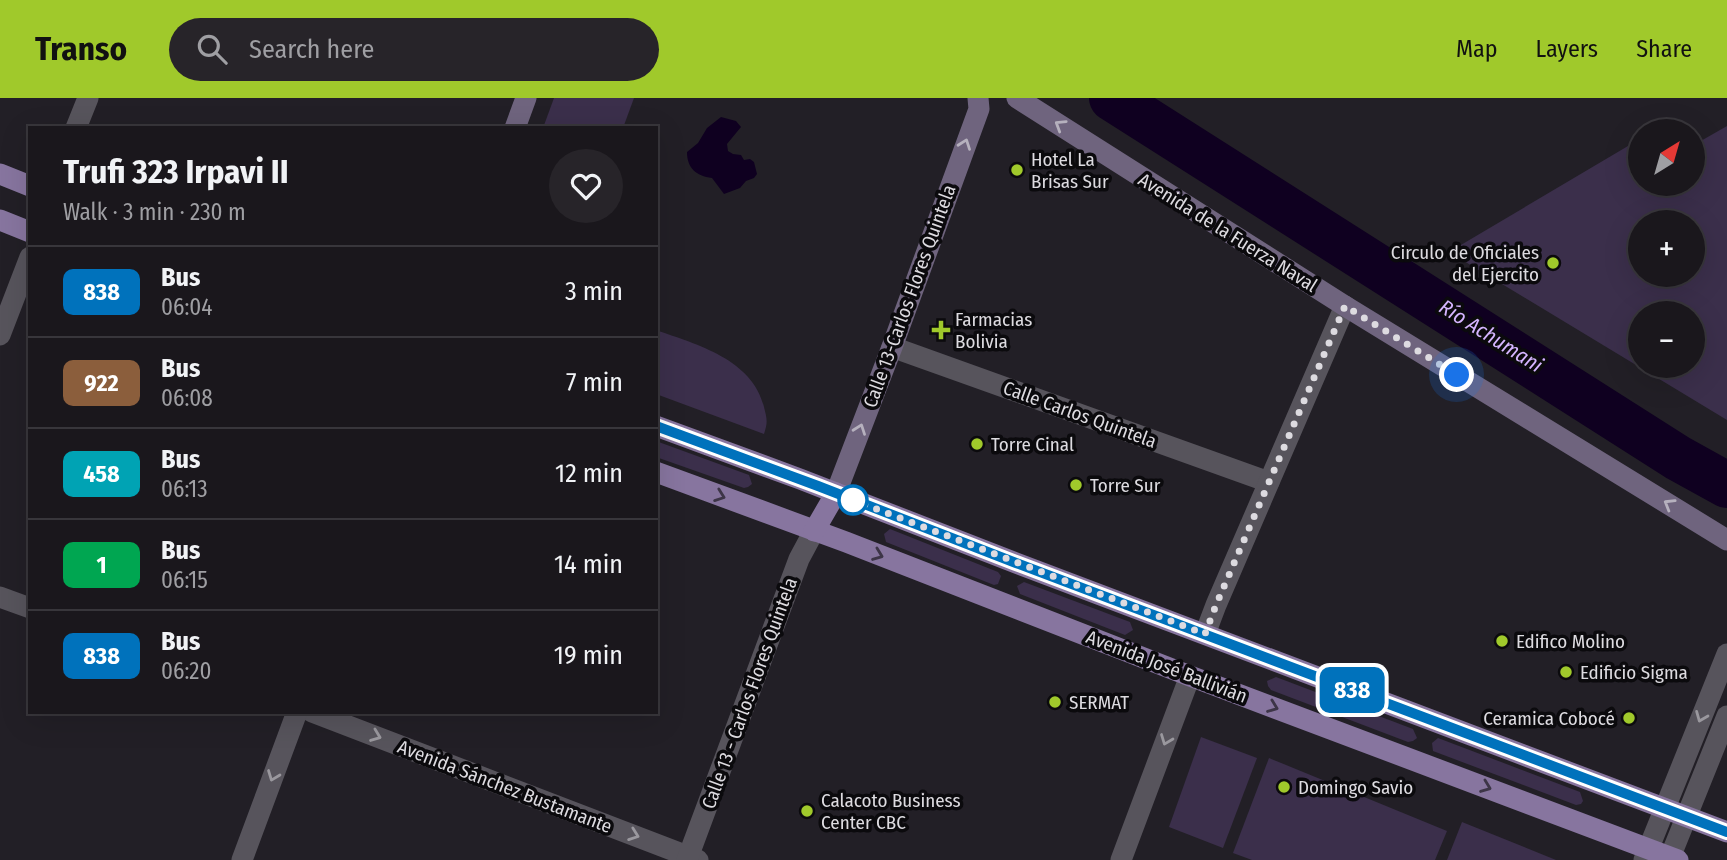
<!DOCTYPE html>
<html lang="en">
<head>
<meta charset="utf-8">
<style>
  body { margin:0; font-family:"Fira Sans Condensed",sans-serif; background:#272429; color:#f1f3f6; height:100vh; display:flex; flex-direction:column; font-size:26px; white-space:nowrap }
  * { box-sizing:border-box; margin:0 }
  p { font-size:23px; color:#9f9fa3 }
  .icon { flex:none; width:38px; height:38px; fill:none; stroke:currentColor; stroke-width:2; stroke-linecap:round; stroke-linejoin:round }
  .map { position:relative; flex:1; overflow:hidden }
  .panel { position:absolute; left:28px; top:28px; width:630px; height:588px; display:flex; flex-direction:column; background:#1a171c; border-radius:0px; box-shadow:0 7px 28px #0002,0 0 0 2px #38363b }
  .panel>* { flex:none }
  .badge { padding:0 14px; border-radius:10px; font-size:24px; line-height:46px }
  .needle { width:46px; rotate:37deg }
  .buttons { position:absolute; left:1628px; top:21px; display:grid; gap:14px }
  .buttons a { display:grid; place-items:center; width:77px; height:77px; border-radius:50%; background:#1a171c; box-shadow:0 7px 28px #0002,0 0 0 2px #38363b; font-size:35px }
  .you { position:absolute; width:35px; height:35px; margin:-18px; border:5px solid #fff; border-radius:50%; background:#1a73e8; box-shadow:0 0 0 10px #1a73e833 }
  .map>.badge { position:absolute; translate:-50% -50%; box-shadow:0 0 0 4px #fff }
  .round { display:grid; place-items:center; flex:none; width:74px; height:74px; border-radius:37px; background:#272429 }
  .head { display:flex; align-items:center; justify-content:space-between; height:119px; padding:0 35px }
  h1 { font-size:33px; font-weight:700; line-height:52px }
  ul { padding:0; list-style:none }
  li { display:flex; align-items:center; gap:21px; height:91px; padding:0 35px; border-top:2px solid #38363b }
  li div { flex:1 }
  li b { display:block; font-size:26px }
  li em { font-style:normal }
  li .badge { min-width:77px; font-weight:700; text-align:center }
  header { display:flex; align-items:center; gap:42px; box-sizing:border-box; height:98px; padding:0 35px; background:#a0c92b; color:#111 }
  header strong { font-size:33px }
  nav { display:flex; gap:38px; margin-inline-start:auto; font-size:24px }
  .search { width:490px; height:63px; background:#272429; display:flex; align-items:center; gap:18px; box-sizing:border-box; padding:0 24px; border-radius:38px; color:#9f9fa3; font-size:26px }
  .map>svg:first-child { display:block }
  .green { fill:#3b2f4b; fill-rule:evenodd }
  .water { fill:#0f0020 }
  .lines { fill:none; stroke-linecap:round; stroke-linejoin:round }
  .river { stroke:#0f0020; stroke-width:46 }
  .minor { stroke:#57545c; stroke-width:21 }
  .tertiary { stroke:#57545c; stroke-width:21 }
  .secondary { stroke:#6f647e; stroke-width:21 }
  .primary { stroke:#87759f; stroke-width:21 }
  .oneway { stroke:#b6b1be }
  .oneway2 { stroke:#3d3547 }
  .oneway3 { stroke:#9a989e }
  .line-casing { stroke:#fff; stroke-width:16 }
  .line { stroke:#0072bc; stroke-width:10 }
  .walk { stroke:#dddbe0; stroke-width:7; stroke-dasharray:0 12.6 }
  .poi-dot { fill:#a0c92b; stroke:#0b0a0d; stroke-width:2.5 }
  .stop-dot { fill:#fff; stroke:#0072bc; stroke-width:3.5 }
  .labels { text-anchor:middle; stroke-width:7; stroke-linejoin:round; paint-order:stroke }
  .poi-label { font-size:19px; fill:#dddbe0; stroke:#0b0a0d; text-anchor:start }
  .street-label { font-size:19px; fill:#dddbe0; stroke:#0b0a0d }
  .water-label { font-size:21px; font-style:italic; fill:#d5b5ff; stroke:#0b0a0d }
</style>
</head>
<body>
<header>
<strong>Transo</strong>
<div class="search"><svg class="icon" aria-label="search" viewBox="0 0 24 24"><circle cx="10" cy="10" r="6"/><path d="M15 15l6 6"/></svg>Search here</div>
<nav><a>Map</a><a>Layers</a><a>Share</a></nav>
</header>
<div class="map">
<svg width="1727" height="762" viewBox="0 0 1727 762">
  <rect width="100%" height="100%" fill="#221f26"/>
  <!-- green -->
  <g class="green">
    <path d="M554,0H634L623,30H543Z"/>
    <path d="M1727,28V322L1449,154L1628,48L1640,68V86H1692V48ZM1640,124H1692V177H1640ZM1640,215H1692V268H1640Z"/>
    <path d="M656,232C698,247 752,261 764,309C767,321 768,324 764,336L656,296Z"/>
    <path d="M656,343L749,377L752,386L748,389L744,390L656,359Z"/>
    <path d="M890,431L998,474L1001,478L998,486L994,487L886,444L884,436Z"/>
    <path d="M1024,484L1130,524L1133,532L1125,537L1020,496L1017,488Z"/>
    <path d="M1276,579L1413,631L1417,640L1413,643L1408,644L1271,592L1268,588L1267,583Z"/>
    <path d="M1201,639L1257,660L1223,750L1169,729Z"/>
    <path d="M1438,640L1580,694L1583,703L1581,706L1576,707L1433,653L1432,645Z"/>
    <path d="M1269,660L1447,733L1435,762H1252L1233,755Z"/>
    <path d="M1462,724L1556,762H1447Z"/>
  </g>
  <!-- water -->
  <path class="water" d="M721,19L736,23L741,29L727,46L728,53L733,56L741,57L744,62L750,61L754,64L757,76L754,80L746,83L740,90L724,96L712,80C696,78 687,70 687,54L698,45L707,30Z"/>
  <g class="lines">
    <!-- river -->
    <path class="river" d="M1112,0L1678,360L1727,387"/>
    <!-- minor -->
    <g class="minor">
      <path d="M76,30L88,0"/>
      <path d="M0,237L30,159"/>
      <path d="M892,249L1269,384"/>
      <path d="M0,499L30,510"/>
      <path d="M1205,536L1216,507L1345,208"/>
      <path d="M312,614L698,762"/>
      <path d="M242,762L297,614"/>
      <path d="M687,762L799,461L814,433"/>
      <path d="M1121,762L1190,578"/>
    </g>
    <!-- tertiary -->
    <g class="tertiary">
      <path d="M1644,762L1727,556"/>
      <path d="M1669,762L1727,618"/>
    </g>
    <!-- secondary -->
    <g class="secondary">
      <path d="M1017,0L1345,208L1727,442"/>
      <path d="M515,30L526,0"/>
      <path d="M836,395L892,249L979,11L978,0"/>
    </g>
    <!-- primary -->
    <g class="primary">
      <path d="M0,76L30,88"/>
      <path d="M0,122L30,134"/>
      <path d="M656,328L800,381L1016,465L1727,734"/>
      <path d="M656,374L846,444L1190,578L1678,762"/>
      <path d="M814,433L836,395"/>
    </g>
  </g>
  <!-- one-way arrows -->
  <defs><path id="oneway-chevron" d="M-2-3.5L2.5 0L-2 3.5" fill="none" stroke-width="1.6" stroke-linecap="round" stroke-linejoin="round" transform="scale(1.75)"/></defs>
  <g class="oneway">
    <use href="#oneway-chevron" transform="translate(1060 27) rotate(-148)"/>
    <use href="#oneway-chevron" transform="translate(965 46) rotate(-70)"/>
    <use href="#oneway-chevron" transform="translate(860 331) rotate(-70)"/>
    <use href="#oneway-chevron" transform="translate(1669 406) rotate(-149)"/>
  </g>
  <g class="oneway2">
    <use href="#oneway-chevron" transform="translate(720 398) rotate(20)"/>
    <use href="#oneway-chevron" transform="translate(878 457) rotate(21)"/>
    <use href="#oneway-chevron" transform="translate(1273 609) rotate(21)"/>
    <use href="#oneway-chevron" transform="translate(1486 689) rotate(21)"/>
  </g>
  <g class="oneway3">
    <use href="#oneway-chevron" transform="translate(1701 619) rotate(112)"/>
    <use href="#oneway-chevron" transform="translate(376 638) rotate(21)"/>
    <use href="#oneway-chevron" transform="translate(1166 642) rotate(111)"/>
    <use href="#oneway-chevron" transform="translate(273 678) rotate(111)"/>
    <use href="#oneway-chevron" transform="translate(634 737) rotate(20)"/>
  </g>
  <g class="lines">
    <!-- line casing -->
    <g class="line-casing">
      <path id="line" d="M656,328L818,388L1016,465L1727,734"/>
    </g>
    <!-- line -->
    <use href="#line" class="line"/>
    <!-- walk -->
    <path class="walk" d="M853,402L1205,536L1216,507L1345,208L1457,277"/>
  </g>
  <!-- markers -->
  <g class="poi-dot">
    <circle cx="1017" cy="72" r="7"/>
    <circle cx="1553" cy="165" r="7"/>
    <path d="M937.5 221.5h7v7h7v7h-7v7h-7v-7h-7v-7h7z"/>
    <circle cx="977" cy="346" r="7"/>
    <circle cx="1076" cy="387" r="7"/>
    <circle cx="1502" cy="543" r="7"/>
    <circle cx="1566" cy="574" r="7"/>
    <circle cx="1055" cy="604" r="7"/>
    <circle cx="1629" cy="620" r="7"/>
    <circle cx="1284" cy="689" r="7"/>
    <circle cx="807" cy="713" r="7"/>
  </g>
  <circle class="stop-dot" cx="853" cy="402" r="14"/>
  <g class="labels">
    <!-- poi labels -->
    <g class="poi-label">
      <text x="1031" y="68">Hotel La<tspan x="1031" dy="22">Brisas Sur</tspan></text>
      <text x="1539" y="161" text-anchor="end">Circulo de Oficiales<tspan x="1539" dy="22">del Ejercito</tspan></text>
      <text x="955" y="228">Farmacias<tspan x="955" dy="22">Bolivia</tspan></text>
      <text x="991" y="353">Torre Cinal</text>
      <text x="1090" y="394">Torre Sur</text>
      <text x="1516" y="550">Edifico Molino</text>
      <text x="1580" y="581">Edificio Sigma</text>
      <text x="1069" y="611">SERMAT</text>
      <text x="1615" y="627" text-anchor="end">Ceramica Cobocé</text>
      <text x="1298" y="696">Domingo Savio</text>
      <text x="821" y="709">Calacoto Business<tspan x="821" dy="22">Center CBC</tspan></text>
    </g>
    <!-- street labels -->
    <g class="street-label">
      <text transform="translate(1228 134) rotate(32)" y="7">Avenida de la Fuerza Naval</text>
      <text transform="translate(909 198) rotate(-70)" y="7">Calle 13-Carlos Flores Quintela</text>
      <text transform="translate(1080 316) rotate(20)" y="7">Calle Carlos Quintela</text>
      <text transform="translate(1167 568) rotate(21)" y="7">Avenida José Ballivián</text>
      <text transform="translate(749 595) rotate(-70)" y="7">Calle 13 - Carlos Flores Quintela</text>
      <text transform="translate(505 688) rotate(21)" y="7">Avenida Sánchez Bustamante</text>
    </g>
    <!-- water labels -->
    <g class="water-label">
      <text transform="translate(1491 238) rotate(32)" y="7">Río Achumani</text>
    </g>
  </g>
</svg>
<div class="buttons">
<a><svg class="needle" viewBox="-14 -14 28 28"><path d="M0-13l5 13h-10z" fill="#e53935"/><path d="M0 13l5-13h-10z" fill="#9f9fa3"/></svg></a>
<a>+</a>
<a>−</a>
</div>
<div class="you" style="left:1457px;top:277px"></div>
<b class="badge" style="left:1352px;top:592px;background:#0072bc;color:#fff">838</b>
<section class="panel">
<div class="head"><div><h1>Trufi 323 Irpavi II</h1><p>Walk · 3 min · 230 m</p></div><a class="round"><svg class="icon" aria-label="heart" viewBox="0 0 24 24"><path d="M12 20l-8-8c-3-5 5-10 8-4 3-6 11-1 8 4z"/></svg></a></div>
<ul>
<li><span class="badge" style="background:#0072bc;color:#fff">838</span><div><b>Bus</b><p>06:04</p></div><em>3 min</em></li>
<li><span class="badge" style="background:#8b5e3c;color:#fff">922</span><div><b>Bus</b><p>06:08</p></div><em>7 min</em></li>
<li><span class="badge" style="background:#00a3b4;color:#fff">458</span><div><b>Bus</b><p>06:13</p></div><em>12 min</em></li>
<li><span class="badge" style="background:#00a651;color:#fff">1</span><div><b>Bus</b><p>06:15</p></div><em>14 min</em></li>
<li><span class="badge" style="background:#0072bc;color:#fff">838</span><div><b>Bus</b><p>06:20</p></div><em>19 min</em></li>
</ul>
</section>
</div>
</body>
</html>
